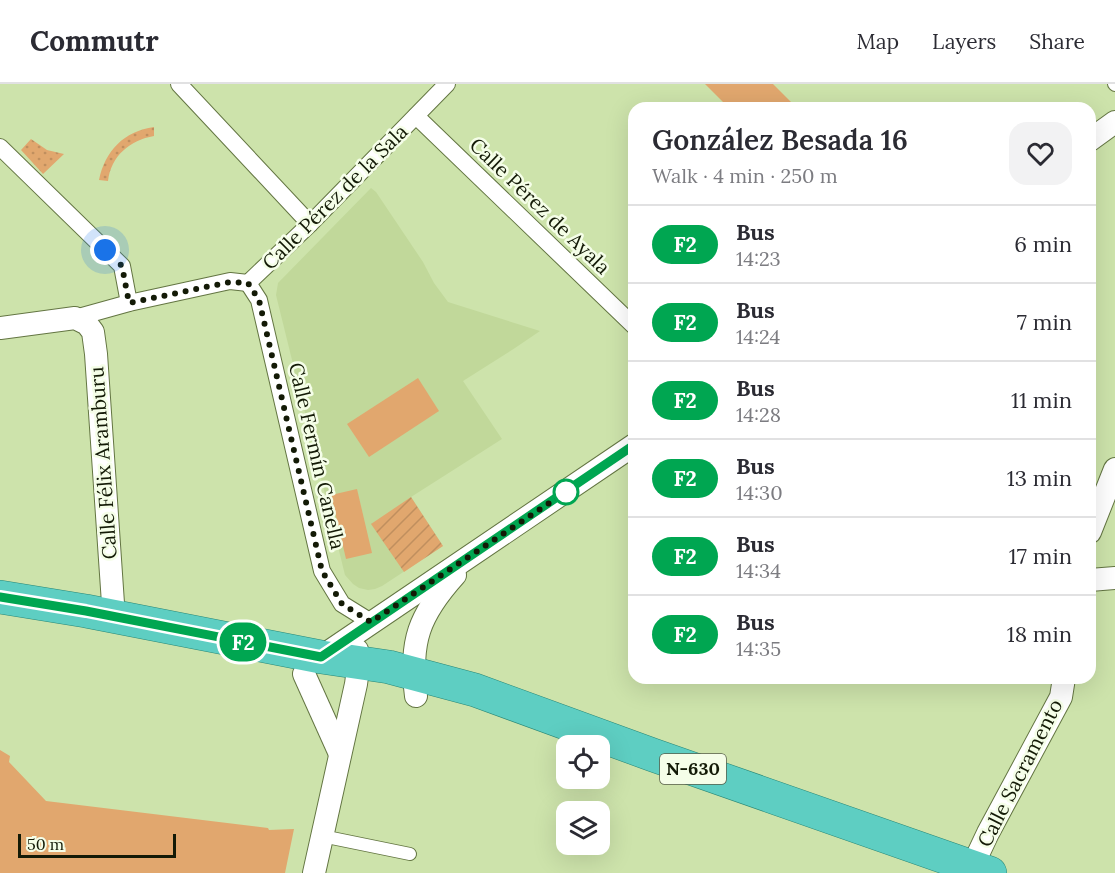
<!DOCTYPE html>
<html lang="en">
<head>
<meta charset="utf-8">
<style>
  body { margin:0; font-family:Lora,serif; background:#f2f2f3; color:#2b2b33; height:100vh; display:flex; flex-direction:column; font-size:22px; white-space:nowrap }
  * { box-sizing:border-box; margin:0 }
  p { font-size:20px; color:#7c7c81 }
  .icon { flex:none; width:33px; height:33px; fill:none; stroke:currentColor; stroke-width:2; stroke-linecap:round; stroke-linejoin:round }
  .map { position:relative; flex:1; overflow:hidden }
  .side { position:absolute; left:628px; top:18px; width:468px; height:582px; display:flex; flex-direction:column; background:#fff; border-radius:18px; box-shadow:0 6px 24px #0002 }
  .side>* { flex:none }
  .badge { padding:0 12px; border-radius:20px; font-size:21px; line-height:39px }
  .tools { position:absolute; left:556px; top:651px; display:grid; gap:12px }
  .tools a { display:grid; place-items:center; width:54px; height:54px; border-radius:12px; background:#fff; box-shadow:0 6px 24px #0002; font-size:30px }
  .scale { position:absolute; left:18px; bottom:15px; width:158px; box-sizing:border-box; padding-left:6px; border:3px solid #131a06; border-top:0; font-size:16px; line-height:21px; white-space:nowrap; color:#131a06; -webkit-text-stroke:4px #f5fee8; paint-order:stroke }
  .you { position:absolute; width:30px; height:30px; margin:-15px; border:4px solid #fff; border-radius:50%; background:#1a73e8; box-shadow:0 0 0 9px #1a73e833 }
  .map>.badge { position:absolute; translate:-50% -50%; box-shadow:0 0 0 3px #fff }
  .round { display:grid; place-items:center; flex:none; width:63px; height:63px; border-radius:18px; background:#f2f2f3 }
  .summary { display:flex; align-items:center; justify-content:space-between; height:102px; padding:0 24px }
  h1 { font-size:28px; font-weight:600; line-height:45px }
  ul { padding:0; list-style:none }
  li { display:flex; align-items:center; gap:18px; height:78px; padding:0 24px; border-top:2px solid #e1e1e2 }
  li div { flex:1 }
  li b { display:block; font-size:22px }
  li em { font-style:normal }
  li .badge { min-width:66px; font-weight:700; text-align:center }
  header { display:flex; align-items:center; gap:36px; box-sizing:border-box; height:84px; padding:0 30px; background:#fff; border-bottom:2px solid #e1e1e2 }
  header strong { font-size:28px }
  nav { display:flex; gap:33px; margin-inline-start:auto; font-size:21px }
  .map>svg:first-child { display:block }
  .built { fill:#c1d89a }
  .grass { fill:url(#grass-dots) }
  .garden { fill:url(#garden-furrows) }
  .pitch { fill:#e1a76e }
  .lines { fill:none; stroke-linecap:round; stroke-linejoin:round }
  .service-casing { stroke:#637542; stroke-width:14 }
  .pedestrian-casing { stroke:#637542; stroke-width:18 }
  .minor-casing { stroke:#637542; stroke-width:24 }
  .trunk-casing { stroke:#298776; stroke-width:34 }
  .service { stroke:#fff; stroke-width:12 }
  .pedestrian { stroke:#fff; stroke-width:16 }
  .minor { stroke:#fff; stroke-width:22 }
  .trunk { stroke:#5ecec2; stroke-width:33 }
  .line-casing { stroke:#fff; stroke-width:14 }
  .line { stroke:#00a651; stroke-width:9 }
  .walk { stroke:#131a06; stroke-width:6; stroke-dasharray:0 10.8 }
  .stop-dot { fill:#fff; stroke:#00a651; stroke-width:3 }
  .labels { text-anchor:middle; stroke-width:5; stroke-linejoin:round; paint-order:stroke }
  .shield { fill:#f5fee8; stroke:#575e4a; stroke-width:1.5 }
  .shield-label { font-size:18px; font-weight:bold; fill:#131a06 }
  .street-label { font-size:20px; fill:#131a06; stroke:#f5fee8 }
</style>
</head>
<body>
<header>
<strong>Commutr</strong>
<nav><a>Map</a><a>Layers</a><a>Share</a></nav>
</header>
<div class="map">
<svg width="1115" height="789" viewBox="0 0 1115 789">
  <defs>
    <pattern id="grass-dots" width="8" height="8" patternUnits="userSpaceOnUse" patternTransform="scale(1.5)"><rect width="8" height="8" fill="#e1a76e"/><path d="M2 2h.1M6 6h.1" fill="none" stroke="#c08f5e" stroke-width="1.8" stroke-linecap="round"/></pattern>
    <pattern id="garden-furrows" width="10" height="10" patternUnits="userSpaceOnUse" patternTransform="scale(1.5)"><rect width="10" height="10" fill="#e1a76e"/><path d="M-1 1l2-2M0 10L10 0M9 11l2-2" fill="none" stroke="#c08f5e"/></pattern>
  </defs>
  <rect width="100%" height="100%" fill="#cde3ab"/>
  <!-- built -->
  <path class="built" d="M371,104L376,108L423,178L434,199L448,218L540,247L515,264L463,297L502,355L411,413L443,462L382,502L375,505L368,506L359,504L353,500L345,491L276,211L278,199Z"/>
  <!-- grass -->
  <g class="grass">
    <path d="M154,43V52C130,56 111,72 108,97L99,96C105,67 124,47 154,43Z"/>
    <path d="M31,55L47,66L64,70L43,90L21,66Z"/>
  </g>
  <!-- garden -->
  <path class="garden" d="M411,413L443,462L404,488L371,440Z"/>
  <!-- pitch -->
  <g class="pitch">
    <path d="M705,0H773L797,24H729Z"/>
    <path d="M418,294L439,327L369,373L347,340Z"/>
    <path d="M357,405L372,469L346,475L331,411Z"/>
    <path d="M0,666L10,672L9,678L46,717L268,744L269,746L294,745L285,789H0Z"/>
  </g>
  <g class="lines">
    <!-- service casing -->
    <g class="service-casing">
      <g id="service">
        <path d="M1114,0L1115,1"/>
        <path d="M322,752L410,770"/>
      </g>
    </g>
    <!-- pedestrian casing -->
    <g class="pedestrian-casing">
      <g id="pedestrian">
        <path d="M179,0L310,140"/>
        <path d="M416,32L634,242"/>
        <path d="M0,63L122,182L129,219"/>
        <path d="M248,199L259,216L322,487L342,520L371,538"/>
        <path d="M75,234L129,219L230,197L248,199L310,140L447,0"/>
      </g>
    </g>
    <!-- minor casing -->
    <g class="minor-casing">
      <g id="minor">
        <path d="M1090,56L1115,38"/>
        <path d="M0,244L75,234L87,240L93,248L96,270L114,534"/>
        <path d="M1090,448L1115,385"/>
        <path d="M1090,496L1115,494"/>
        <path d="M321,573L634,361"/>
        <path d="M304,590L340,670"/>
        <path d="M416,612C409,558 419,531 455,491"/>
        <path d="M972,783L988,749L1061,613L1064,594"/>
        <path d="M314,789L356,600L359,578L357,566"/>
      </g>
    </g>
    <!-- trunk casing -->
    <g class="trunk-casing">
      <path id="trunk" d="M0,513L86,527L321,573L389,583L475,606L653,671L990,789"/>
    </g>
    <!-- service -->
    <use href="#service" class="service"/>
    <!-- pedestrian -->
    <use href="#pedestrian" class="pedestrian"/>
    <!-- minor -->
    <use href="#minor" class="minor"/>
    <!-- trunk -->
    <use href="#trunk" class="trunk"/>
  </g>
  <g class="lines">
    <!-- line casing -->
    <g class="line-casing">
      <path id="line" d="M0,513L86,527L321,573L634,361"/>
    </g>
    <!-- line -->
    <use href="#line" class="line"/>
    <!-- walk -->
    <path class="walk" d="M105,166L122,182L129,219L230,198L248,199L259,216L322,487L342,520L371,538L566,408"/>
  </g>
  <!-- markers -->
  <circle class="stop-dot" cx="566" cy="408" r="12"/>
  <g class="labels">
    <!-- shield labels -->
    <rect class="shield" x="660" y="670" width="66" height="30" rx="4.5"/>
    <g class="shield-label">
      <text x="693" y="691">N-630</text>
    </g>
    <!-- street labels -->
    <g class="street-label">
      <text transform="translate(335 113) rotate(-45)" y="7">Calle Pérez de la Sala</text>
      <text transform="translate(540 122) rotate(44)" y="7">Calle Pérez de Ayala</text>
      <text transform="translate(317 372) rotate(77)" y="7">Calle Fermín Canella</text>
      <text transform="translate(103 379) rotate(-94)" y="7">Calle Félix Aramburu</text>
      <text transform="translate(1020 689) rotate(-63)" y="7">Calle Sacramento</text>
    </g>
  </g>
</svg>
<div class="tools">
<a><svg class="icon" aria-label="locate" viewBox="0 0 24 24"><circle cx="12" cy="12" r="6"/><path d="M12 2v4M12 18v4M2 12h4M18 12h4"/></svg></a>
<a><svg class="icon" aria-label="layers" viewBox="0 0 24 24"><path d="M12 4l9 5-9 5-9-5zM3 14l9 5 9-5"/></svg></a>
</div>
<div class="scale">50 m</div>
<div class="you" style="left:105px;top:166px"></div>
<b class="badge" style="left:243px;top:558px;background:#00a651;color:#fff">F2</b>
<section class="side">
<div class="summary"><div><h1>González Besada 16</h1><p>Walk · 4 min · 250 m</p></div><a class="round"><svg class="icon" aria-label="heart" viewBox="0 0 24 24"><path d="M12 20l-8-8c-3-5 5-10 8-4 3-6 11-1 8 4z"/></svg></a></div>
<ul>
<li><span class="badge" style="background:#00a651;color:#fff">F2</span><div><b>Bus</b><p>14:23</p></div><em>6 min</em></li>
<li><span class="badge" style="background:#00a651;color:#fff">F2</span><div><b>Bus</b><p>14:24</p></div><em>7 min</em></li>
<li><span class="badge" style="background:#00a651;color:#fff">F2</span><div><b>Bus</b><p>14:28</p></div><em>11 min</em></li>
<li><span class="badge" style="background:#00a651;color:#fff">F2</span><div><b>Bus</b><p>14:30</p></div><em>13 min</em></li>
<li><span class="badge" style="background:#00a651;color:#fff">F2</span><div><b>Bus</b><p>14:34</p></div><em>17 min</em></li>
<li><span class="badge" style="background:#00a651;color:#fff">F2</span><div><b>Bus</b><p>14:35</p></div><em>18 min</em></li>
</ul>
</section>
</div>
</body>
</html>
